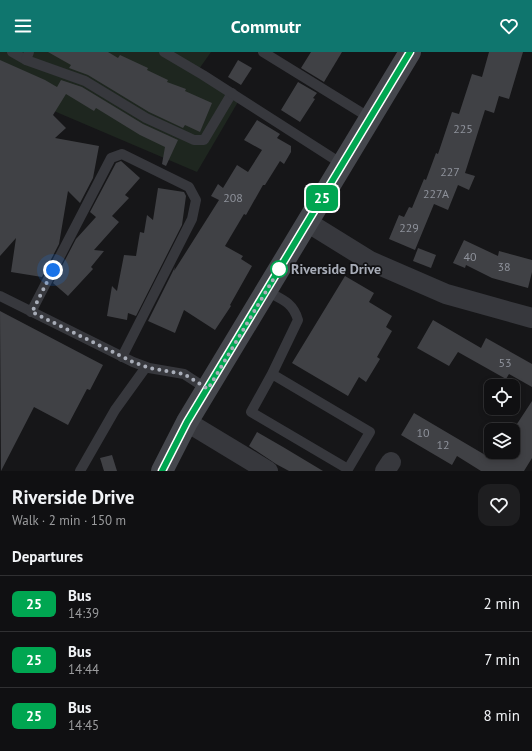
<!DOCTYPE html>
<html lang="en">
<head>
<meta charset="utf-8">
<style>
  body { margin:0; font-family:"PT Sans",sans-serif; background:#1e1e20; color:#f1f3f6; height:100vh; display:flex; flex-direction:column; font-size:15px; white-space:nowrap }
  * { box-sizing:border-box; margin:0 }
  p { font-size:13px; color:#9c9d9f }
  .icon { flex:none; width:22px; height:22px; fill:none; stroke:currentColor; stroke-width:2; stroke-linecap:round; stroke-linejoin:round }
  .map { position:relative; height:419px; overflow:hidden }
  .sheet { display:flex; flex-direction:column; background:#101012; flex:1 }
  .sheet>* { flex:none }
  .badge { padding:0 8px; border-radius:6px; font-size:14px; line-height:26px }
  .tools { position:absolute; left:484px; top:327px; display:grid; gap:8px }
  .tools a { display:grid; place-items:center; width:36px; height:36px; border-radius:8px; background:#101012; box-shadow:0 2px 6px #0003,0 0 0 1px #303032; font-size:20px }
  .you { position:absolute; width:20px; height:20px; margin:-10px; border:3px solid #fff; border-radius:50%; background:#1a73e8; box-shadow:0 0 0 6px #1a73e833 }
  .map>.badge { position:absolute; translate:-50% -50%; box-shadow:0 0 0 2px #fff }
  h2 { padding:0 12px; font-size:15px; line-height:36px }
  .round { display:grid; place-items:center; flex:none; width:42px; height:42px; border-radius:12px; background:#1e1e20 }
  .headline { display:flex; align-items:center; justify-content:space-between; height:68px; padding:0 12px }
  h1 { font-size:19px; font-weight:700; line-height:30px }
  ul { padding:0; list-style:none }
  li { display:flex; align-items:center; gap:12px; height:56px; padding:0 12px; border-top:1px solid #303032 }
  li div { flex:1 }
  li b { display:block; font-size:15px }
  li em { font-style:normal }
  li .badge { min-width:44px; font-weight:700; text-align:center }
  header { display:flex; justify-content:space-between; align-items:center; height:52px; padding:0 12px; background:#0f766e; color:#fff; font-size:18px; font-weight:700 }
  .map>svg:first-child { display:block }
  .green { fill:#1e261f }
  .building { fill:#404145 }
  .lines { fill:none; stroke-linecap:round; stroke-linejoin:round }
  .lane { stroke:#37383d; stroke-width:10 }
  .street { stroke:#37383d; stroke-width:20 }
  .secondary { stroke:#45474d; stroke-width:22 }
  .line-casing { stroke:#fff; stroke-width:9 }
  .line { stroke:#00a651; stroke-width:6 }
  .walk { stroke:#a8adb8; stroke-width:4; stroke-dasharray:0 7.2 }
  .stop-dot { fill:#fff; stroke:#00a651; stroke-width:2 }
  .labels { text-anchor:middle; stroke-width:3.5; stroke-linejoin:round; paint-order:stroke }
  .number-label { font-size:12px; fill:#8e929b }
  .stop-label { font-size:14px; font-weight:bold; fill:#a8adb8; stroke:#111113; text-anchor:start }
</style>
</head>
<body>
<header><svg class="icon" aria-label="menu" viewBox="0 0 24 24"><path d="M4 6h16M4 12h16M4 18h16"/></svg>Commutr<svg class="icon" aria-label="heart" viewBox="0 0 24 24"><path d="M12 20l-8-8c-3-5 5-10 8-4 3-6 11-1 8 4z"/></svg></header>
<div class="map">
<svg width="532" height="419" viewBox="0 0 532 419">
  <rect width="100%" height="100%" fill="#161618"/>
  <!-- green -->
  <path class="green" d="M0,0H211L199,17L242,43L197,120L0,36Z"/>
  <!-- building -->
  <g class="building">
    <path d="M48,0H108L118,6L120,3L148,16L147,18L168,28L167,30L186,37L185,39L212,51L200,80L185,73L183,76L149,60L88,23L69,16L71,13Z"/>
    <path d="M311,0H342L324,30L301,16Z"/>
    <path d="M489,0H523L509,47L499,44L494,61L485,58L465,121L475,124L469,138L458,133L448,158L434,152L415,198L389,187L399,163L404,165L409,155L412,156L424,127L426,128L436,101L438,102L452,60L459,62L472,22L482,25Z"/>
    <path d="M0,8L45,28L57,35L61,28L82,35L143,72L178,88L166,114L162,112L165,95L140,83L96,56L94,59L66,42L53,63L66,76L55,86L99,94L93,126L80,151L68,139L59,192L42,225L11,220L16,186L0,204Z"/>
    <path d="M238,8L252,16L241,33L228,25Z"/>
    <path d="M298,30L317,41L313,46L315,47L300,70L281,58Z"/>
    <path d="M257,68L280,82L277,86L291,94V100L284,112L280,109L265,133H263L246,163L244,162L225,194L243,204L241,207L252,214L230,253L231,254L215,278L184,258L175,281L148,269L175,215L174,219L219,148L211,144L218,132L223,136L237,113L248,120L262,98L244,88Z"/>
    <path d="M121,109L140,126L125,143L129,146L112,164L119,170L94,198L104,199L91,215L93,217L68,244L53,231L76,187L96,165L90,160L116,111Z"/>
    <path d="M158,136L184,140L186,144L182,173L136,264L128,261L127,268L107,264L112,234L117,239L124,203L136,204L140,180L144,181L147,163L153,168Z"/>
    <path d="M464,188L498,204L499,199L532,208V220L528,236L492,226L466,213L465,216L453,211Z"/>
    <path d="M418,196L436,203L431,216L413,209Z"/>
    <path d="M345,224L374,241L369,250L392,264L386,275L392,279L377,305L380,307L366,330L359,325L348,344L292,311Z"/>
    <path d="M0,259L103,313L90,338L87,337L68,373L34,355L1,419Z"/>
    <path d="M433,268L481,296L486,286L532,312V335L509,322L506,327L458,300L449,314L417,296Z"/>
    <path d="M532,349V406L524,419H481L457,404L452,413L401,383L414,361L492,407L496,400H513V378Z"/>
    <path d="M257,380L283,395L323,419H289L276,412L249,394Z"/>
    <path d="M112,403L117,419H104L100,406Z"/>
  </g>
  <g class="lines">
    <!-- lane -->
    <g class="lane">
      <path d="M12,0L26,8"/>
      <path d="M29,0L26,8L85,29L146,66L194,88H204L232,41"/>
      <path d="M164,0L203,23L342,112"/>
      <path d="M263,0L370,66"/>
      <path d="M266,239C281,247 293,250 298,268L272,322L251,360L348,417L370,380L272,322"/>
      <path d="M0,244L133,310L149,316L184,322L207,337"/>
      <path d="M31,260L111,106L122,102L189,135L196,148L192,167L122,305"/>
      <path d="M80,419L115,358L146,315"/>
    </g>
    <!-- street -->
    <g class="street">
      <path d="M307,170L370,209L446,242L532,266"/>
      <path d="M187,370L268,419"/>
      <path d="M385,419L391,410"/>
    </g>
    <!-- secondary -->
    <path class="secondary" d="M162,419L187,370L410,0"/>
  </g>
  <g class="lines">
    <!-- line casing -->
    <g class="line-casing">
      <path id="line" d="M162,419L187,370L410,0"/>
    </g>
    <!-- line -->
    <use href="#line" class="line"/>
    <!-- walk -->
    <path class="walk" d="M53,218L32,260L133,310L149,316L184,322L208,337L280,216L279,217"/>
  </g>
  <!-- markers -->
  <circle class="stop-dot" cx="279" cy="217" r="8"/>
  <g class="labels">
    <!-- number labels -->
    <g class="number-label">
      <text x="463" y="81">225</text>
      <text x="450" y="124">227</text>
      <text x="436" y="146">227A</text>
      <text x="233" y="150">208</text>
      <text x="409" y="180">229</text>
      <text x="470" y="209">40</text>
      <text x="504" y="219">38</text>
      <text x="505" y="315">53</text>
      <text x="423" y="385">10</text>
      <text x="443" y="397">12</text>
    </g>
    <!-- stop labels -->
    <g class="stop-label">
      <text x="291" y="222">Riverside Drive</text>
    </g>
  </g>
</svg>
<div class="tools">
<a><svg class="icon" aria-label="locate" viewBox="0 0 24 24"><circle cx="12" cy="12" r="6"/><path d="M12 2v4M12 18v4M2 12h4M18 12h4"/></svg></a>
<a><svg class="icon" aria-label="layers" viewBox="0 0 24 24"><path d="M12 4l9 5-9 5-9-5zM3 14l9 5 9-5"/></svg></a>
</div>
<div class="you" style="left:53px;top:218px"></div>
<b class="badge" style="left:322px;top:146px;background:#00a651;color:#fff">25</b>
</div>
<section class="sheet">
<div class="headline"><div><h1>Riverside Drive</h1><p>Walk · 2 min · 150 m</p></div><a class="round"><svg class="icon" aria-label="heart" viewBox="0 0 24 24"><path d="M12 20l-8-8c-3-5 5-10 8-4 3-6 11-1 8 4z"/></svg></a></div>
<h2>Departures</h2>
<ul>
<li><span class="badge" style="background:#00a651;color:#fff">25</span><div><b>Bus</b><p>14:39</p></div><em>2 min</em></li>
<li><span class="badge" style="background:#00a651;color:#fff">25</span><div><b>Bus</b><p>14:44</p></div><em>7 min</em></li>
<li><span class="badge" style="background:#00a651;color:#fff">25</span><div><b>Bus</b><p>14:45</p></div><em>8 min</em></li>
</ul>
</section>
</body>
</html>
